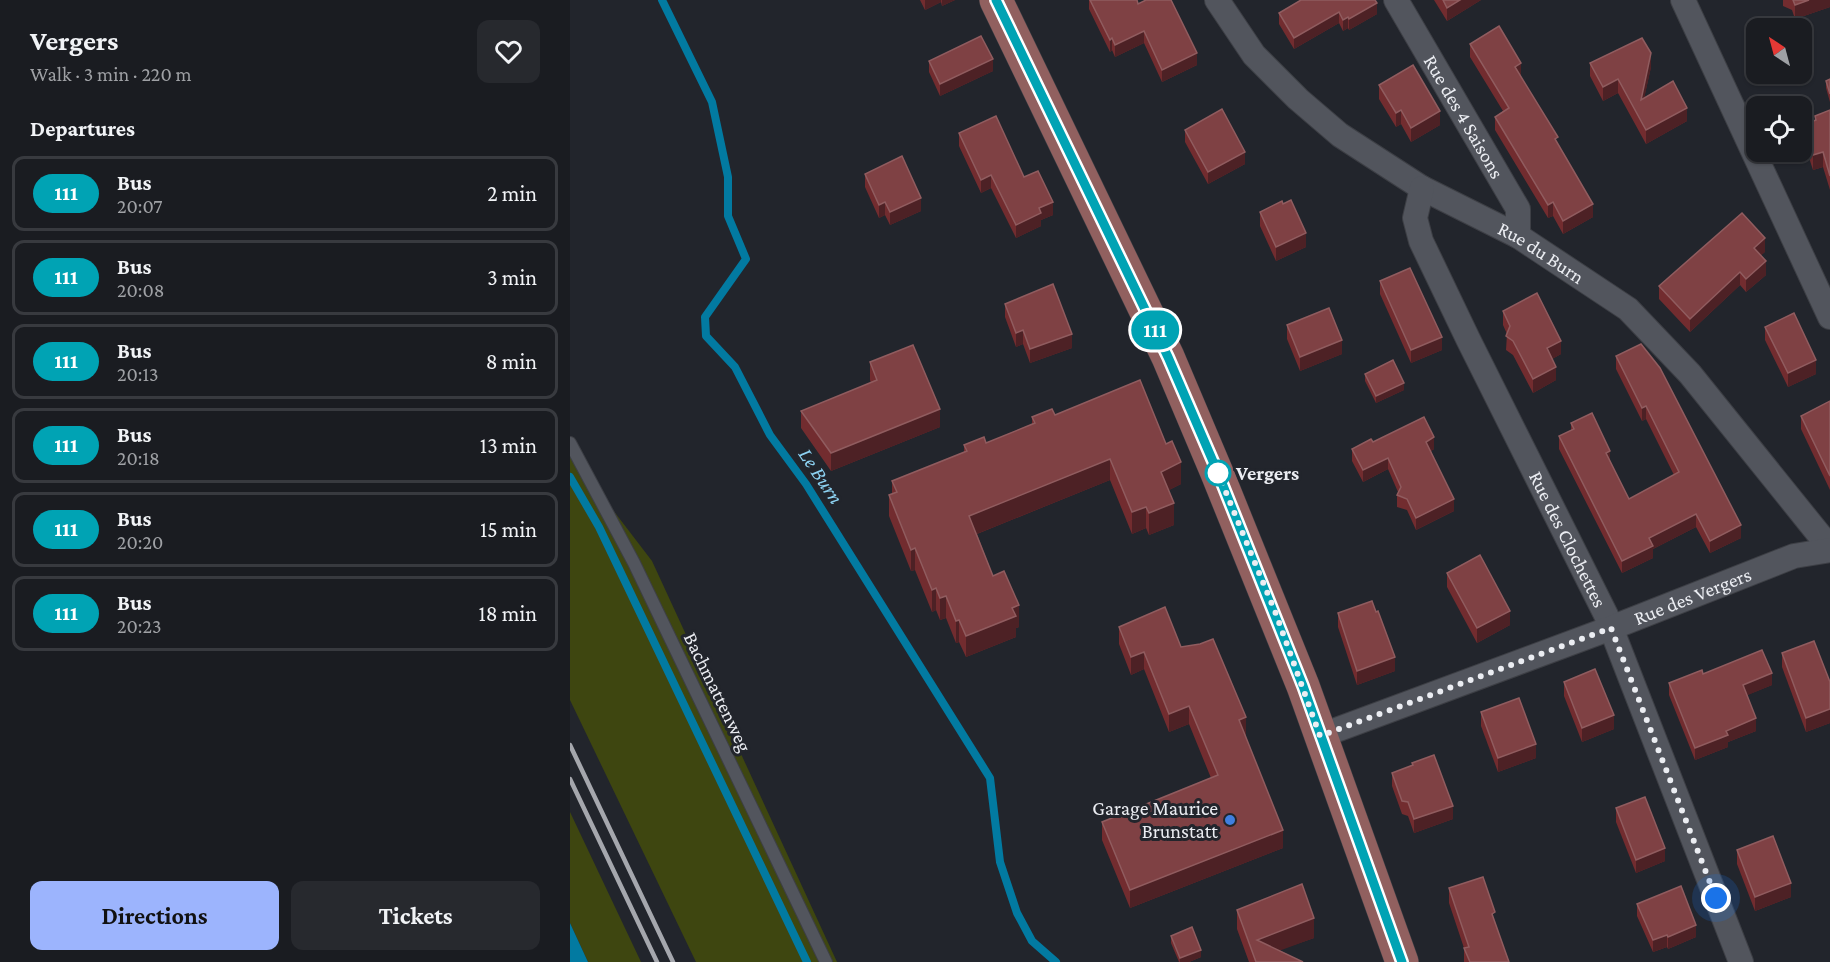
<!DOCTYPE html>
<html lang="en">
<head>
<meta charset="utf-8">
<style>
  body { margin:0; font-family:"Crimson Pro",serif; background:#27292e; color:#f1f3f6; height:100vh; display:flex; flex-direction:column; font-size:22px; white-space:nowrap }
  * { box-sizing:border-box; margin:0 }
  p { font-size:20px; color:#9fa1a5 }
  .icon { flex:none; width:33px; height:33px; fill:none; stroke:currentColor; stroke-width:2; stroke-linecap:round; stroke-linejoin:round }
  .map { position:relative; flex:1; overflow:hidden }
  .details { display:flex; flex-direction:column; background:#1a1c21; width:570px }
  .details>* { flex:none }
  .badge { padding:0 12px; border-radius:20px; font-size:21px; line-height:39px }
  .needle { width:39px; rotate:324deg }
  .controls { position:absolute; left:1176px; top:18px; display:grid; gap:12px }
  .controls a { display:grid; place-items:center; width:66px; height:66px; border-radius:12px; background:#1a1c21; box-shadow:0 2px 4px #0004,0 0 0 2px #383a3f; font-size:30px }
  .you { position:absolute; width:30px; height:30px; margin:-15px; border:4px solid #fff; border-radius:50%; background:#1a73e8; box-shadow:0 0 0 9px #1a73e833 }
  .map>.badge { position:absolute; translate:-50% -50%; box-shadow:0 0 0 3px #fff }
  h2 { padding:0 30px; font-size:22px; line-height:54px }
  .round { display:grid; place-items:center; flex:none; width:63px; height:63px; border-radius:12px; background:#27292e }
  .headline { display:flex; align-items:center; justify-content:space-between; height:102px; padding:0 30px }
  h1 { font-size:28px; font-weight:700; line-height:45px }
  .cta { display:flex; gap:12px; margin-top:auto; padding:12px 30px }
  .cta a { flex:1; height:69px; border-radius:12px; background:#9cb4fd; color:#111; font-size:24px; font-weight:700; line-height:69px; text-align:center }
  .cta a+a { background:#27292e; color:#f1f3f6 }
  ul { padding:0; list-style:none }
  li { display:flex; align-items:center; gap:18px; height:75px; margin:0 12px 9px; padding:0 18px; border:3px solid #383a3f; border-radius:12px }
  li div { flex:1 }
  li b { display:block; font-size:22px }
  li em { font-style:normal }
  li .badge { min-width:66px; font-weight:700; text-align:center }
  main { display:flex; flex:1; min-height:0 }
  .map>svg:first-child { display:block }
  .green { fill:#3e4610 }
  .water { fill:#027aa1 }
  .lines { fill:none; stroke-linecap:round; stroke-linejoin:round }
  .stream { stroke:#027aa1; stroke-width:8 }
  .service-casing { stroke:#3d3f45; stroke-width:14 }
  .minor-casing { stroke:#3d3f45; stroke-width:26 }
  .primary-casing { stroke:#3d3f45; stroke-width:34 }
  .service { stroke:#52555d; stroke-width:12 }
  .minor { stroke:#52555d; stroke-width:24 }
  .primary { stroke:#91605f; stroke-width:33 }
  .rail { stroke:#a5a7ad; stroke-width:4.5 }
  .wall { fill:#722c2f }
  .shaded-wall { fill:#4d2125 }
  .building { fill:#7f4144; stroke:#905c5f; stroke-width:1.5 }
  .line-casing { stroke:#fff; stroke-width:14 }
  .line { stroke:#00a3b4; stroke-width:9 }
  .walk { stroke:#ebedf2; stroke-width:6; stroke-dasharray:0 10.8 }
  .stop-dot { fill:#fff; stroke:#00a3b4; stroke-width:3 }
  .shop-dot { fill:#3f7fe0; stroke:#22252c; stroke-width:2 }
  .labels { text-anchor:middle; stroke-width:6; stroke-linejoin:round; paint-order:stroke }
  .street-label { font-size:20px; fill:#ebedf2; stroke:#22252c }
  .stop-label { font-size:20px; font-weight:bold; fill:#ebedf2; stroke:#22252c; text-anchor:start }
  .poi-label { font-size:20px; fill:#ebedf2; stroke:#22252c; text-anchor:end }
  .water-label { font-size:21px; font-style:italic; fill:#8dd2f2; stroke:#22252c }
</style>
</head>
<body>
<main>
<section class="details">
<div class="headline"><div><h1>Vergers</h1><p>Walk · 3 min · 220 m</p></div><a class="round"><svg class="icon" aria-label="heart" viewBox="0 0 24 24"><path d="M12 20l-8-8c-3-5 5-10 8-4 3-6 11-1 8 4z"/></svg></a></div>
<h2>Departures</h2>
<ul>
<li><span class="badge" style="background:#00a3b4;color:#fff">111</span><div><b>Bus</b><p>20:07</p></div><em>2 min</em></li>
<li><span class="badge" style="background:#00a3b4;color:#fff">111</span><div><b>Bus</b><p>20:08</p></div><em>3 min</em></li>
<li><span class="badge" style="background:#00a3b4;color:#fff">111</span><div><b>Bus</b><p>20:13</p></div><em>8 min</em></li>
<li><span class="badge" style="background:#00a3b4;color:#fff">111</span><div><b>Bus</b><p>20:18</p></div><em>13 min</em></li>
<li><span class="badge" style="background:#00a3b4;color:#fff">111</span><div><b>Bus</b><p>20:20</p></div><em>15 min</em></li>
<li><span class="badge" style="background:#00a3b4;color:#fff">111</span><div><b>Bus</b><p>20:23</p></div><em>18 min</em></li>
</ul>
<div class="cta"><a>Directions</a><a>Tickets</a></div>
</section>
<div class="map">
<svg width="1260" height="962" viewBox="0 0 1260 962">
  <rect width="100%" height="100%" fill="#22252c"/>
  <!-- green -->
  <g class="green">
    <path d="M0,454L82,561L267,962H126L0,700Z"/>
    <path d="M0,812L71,962H18L0,923Z"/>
  </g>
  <!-- water -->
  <path class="water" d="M0,923L18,962H0Z"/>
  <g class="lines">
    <!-- stream -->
    <g class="stream">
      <path d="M92,0L142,102L158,177V216L176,259L135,317L136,336L165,367L200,435L236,484L420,778L430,862L447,913L462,941L486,962"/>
      <path d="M0,477L29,527L237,962"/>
    </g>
    <!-- service casing -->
    <g class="service-casing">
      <path id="service" d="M0,443L64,563L256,962"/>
    </g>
    <!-- minor casing -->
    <g class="minor-casing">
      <g id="minor">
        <path id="s1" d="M647,0L684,55L728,99L770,135L852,188L948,236L1058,309L1120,374L1260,548"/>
        <path id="s2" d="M826,0L948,209V236"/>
        <path d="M1113,0L1260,317"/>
        <path id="s3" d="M852,188L845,218L851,241L898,339L1036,615L1171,962"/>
        <path id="s4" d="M750,736L1041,628L1224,556L1260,550"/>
      </g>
    </g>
    <!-- primary casing -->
    <g class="primary-casing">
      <path id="primary" d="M426,0L598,357L647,473L733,686L832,962"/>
    </g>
    <!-- service -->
    <use href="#service" class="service"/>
    <!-- minor -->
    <use href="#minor" class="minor"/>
    <!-- primary -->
    <use href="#primary" class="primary"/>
    <!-- rail -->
    <g class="rail">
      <path d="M0,745L103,962"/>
      <path d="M0,779L87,962"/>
    </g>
  </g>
  <!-- wall -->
  <g class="wall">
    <path d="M350,0H385L372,6L371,2L355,10Z"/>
    <path d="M519,0H567L568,4L627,65L592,82L574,43L545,57L542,50L540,52L519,9Z"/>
    <path d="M864,0H911L877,21Z"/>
    <path d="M1213,0H1260V7L1225,19L1222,10L1213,6Z"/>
    <path d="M806,2L807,14L779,30L778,28L773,31L769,23L724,49L709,24V13Z"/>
    <path d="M900,44L951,77L988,144L1023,217L993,234L983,216L978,218L925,130V117L933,111L900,57Z"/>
    <path d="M359,61L423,71L370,96L359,72Z"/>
    <path d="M1020,63L1081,67L1074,98L1117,121L1076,144L1048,93L1033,101L1020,76Z"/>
    <path d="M1260,79V102L1256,88V81Z"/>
    <path d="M809,85L870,125L841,142L831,124L826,127L809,99Z"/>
    <path d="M1260,110V190L1253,167L1243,170L1233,139V125L1245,121V116Z"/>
    <path d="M615,130L675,164L638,184L615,142Z"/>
    <path d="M389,133L454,177L483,215L471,220V226L446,238L421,188L411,193L389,146Z"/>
    <path d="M295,174L351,211L320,225L315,215L309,218L295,187Z"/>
    <path d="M690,212L736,247L706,261L690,226Z"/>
    <path d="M1195,252L1191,255L1196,275L1176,292L1170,285L1120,332L1089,299V286Z"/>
    <path d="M810,281L872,350L841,363L810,294Z"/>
    <path d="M435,304L502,348L460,363L453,344L446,347L435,317Z"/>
    <path d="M933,311L991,354L982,359L986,380L963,393L943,355L936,350L937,334L933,325Z"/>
    <path d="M717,325L772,354L730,371L717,339Z"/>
    <path d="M1195,327L1246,374L1218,387L1195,340Z"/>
    <path d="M1046,356L1171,538L1140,553L1126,527L1083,549V558L1052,573L989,449V436L1001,431V423L1040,462L1059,499L1104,475L1076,419L1072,421L1046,369Z"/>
    <path d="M300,362L370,427L261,471L231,428V411L301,383L300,380Z"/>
    <path d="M795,374L834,390L806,403L795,381Z"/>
    <path d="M1260,401V490L1231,429V416Z"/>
    <path d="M485,415L611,484L599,490L604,525L579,535L576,528L562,534L540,480L407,534L423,576L449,627L446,628V637L396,657L389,642L386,643L376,618L370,620L366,610L362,612L345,570L341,571L319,516V495L322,494V481L394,452V445L416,443L462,424V417Z"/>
    <path d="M803,442L864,449L861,451L884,511L846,530L837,510L827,507V495L828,492L818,469L793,482L782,461V449Z"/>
    <path d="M877,573L940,625L907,643L877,587Z"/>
    <path d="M768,613L825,671L787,685L768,627Z"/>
    <path d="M549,627L611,647L676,734L675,735L713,848L560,908L532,840V822L641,778L619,724L599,732L574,669L561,675L549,644Z"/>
    <path d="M1212,653L1260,682V723L1236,732L1212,667Z"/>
    <path d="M1133,674L1202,685L1177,695L1186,731L1158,742V747L1125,760L1099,695V683Z"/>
    <path d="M994,682L1044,729L1012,742L994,696Z"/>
    <path d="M911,712L966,758L928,772L911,726Z"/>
    <path d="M842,763L883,819L844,833L838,816L832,814L822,786V773L842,766Z"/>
    <path d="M1046,808L1095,861L1066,873L1046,822Z"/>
    <path d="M1167,850L1221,897L1185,911L1167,864Z"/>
    <path d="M879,888L925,922L939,962H894V948L879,903Z"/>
    <path d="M1067,904L1126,937L1098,949L1097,947L1083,952L1067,916Z"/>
    <path d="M667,910L744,938L709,950L733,962H679L667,929Z"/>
    <path d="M601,936L631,957L619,962H609L601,943Z"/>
  </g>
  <!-- shaded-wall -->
  <g class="shaded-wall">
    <path d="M355,0H371V2L355,10Z"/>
    <path d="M372,0H385L372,6Z"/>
    <path d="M890,0H911L877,21V8Z"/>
    <path d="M1239,0H1260V7L1225,19V5Z"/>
    <path d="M807,3V14L779,30V19Z"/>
    <path d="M769,12V23L724,49V38Z"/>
    <path d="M778,17V28L773,31V20Z"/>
    <path d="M574,31V43L545,57V45Z"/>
    <path d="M542,38V50L540,52V40Z"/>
    <path d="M627,53V65L592,82V70Z"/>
    <path d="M1081,53V67L1071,113V100Z"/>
    <path d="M423,59V71L370,96V84Z"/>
    <path d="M951,63V77L945,80V67Z"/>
    <path d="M1048,79V93L1033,101V87Z"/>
    <path d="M1117,108V121L1076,144V130Z"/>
    <path d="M831,110V124L826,127V113Z"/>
    <path d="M870,111V125L841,142V128Z"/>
    <path d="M675,152V164L638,184V172Z"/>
    <path d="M1253,152V167L1243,170V155Z"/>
    <path d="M421,175V188L411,193V180Z"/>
    <path d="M351,198V211L320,225V212Z"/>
    <path d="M315,202V215L309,218V205Z"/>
    <path d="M483,202V215L471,220V226L446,238V225L469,208Z"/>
    <path d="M983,202V216L978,218V205Z"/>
    <path d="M1023,204V217L993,234V221Z"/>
    <path d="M736,233V247L706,261V247Z"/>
    <path d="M1195,238V252L1184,261V248Z"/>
    <path d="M1196,261V275L1176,292V279Z"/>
    <path d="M1170,272V285L1120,332V319Z"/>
    <path d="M453,330V344L446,347V333Z"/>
    <path d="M502,334V348L460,363V349Z"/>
    <path d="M872,337V350L841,363V350Z"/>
    <path d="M772,340V354L730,371V357Z"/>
    <path d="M991,341V354L977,362V348Z"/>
    <path d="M1246,360V374L1218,387V373Z"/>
    <path d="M986,367V380L963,393V379Z"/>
    <path d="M834,383V390L806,403V396Z"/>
    <path d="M1076,406V419L1072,421V408Z"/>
    <path d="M370,409V427L261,471V453Z"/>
    <path d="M864,437V449L856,454V442Z"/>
    <path d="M1040,451V463L1036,453Z"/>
    <path d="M818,458V469L793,482V470Z"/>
    <path d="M540,459V480L399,537V516Z"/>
    <path d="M611,462V484L591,494V472Z"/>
    <path d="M884,499V511L846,530V518Z"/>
    <path d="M604,503V525L579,535V513Z"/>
    <path d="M576,507V528L562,534V512Z"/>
    <path d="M1126,514V527L1083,549V558L1052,573V561L1079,538Z"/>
    <path d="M1171,525V538L1140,553V541Z"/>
    <path d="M345,548V570L341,571V550Z"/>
    <path d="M366,588V610L362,612V590Z"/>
    <path d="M376,596V618L370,620V598Z"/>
    <path d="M449,605V627L446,628V637L396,657V636L442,608Z"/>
    <path d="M940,611V625L907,643V628Z"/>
    <path d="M389,620V642L386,643V621Z"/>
    <path d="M574,652V669L561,675V657Z"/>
    <path d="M825,657V671L787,685V671Z"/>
    <path d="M1202,673V685L1173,697V685Z"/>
    <path d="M619,706V724L599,732V714Z"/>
    <path d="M1260,709V723L1236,732V718Z"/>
    <path d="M1044,715V729L1012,742V728Z"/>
    <path d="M676,717V734L669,737V720Z"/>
    <path d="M1186,718V731L1158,742V747L1125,760V748L1156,731Z"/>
    <path d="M966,744V758L928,772V758Z"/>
    <path d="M883,806V819L844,833V819Z"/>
    <path d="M713,830V848L560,908V890Z"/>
    <path d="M1095,848V861L1066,873V860Z"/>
    <path d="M1221,883V897L1185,911V897Z"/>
    <path d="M744,918V938L687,959V940Z"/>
    <path d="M1126,925V937L1098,949V937Z"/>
    <path d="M1097,935V947L1083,952V940Z"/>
    <path d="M631,950V957L619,962H610V958Z"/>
  </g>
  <!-- building -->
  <g class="building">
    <path d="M520,0H567L568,4L576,0H601L627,53L592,70L574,31L545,45L542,38L540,40Z"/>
    <path d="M731,0H805L807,3L779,19L778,17L773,20L769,12L724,38L709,13Z"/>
    <path d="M873,0H890L877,8Z"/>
    <path d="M1223,0H1239L1225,5Z"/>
    <path d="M929,26L951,63L945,67L988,137L985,139L1023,204L993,221L983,202L978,205L925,117L939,108L900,44Z"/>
    <path d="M411,36L423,59L370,84L359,61Z"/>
    <path d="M1072,38L1081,53L1071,100L1103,81L1117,108L1076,130L1048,79L1033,87L1020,63Z"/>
    <path d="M843,65L870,111L841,128L831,110L826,113L809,85Z"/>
    <path d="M1260,79V94L1256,81Z"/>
    <path d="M652,109L675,152L638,172L615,130Z"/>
    <path d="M1260,110V176L1253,152L1243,155L1233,125L1246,120L1245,116Z"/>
    <path d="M426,116L454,177L468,171L483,202L469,208L471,213L446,225L421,175L411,180L389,133Z"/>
    <path d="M332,156L351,198L320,212L315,202L309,205L295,174Z"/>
    <path d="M721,200L736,233L706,247L690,212L712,201L713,204Z"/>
    <path d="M1172,213L1195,238L1184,248L1196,261L1176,279L1170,272L1120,319L1089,286Z"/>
    <path d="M840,268L872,337L841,350L810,281Z"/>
    <path d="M483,284L502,334L460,349L453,330L446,333L435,304Z"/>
    <path d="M967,293L991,341L977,348L986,367L963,379L943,341L936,336L940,326L933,311Z"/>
    <path d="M759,308L772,340L730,357L717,325Z"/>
    <path d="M1224,313L1246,360L1218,373L1195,327Z"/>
    <path d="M1071,344L1090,368L1171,525L1140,541L1126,514L1079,538L1083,546L1052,561L989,436L1004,429L1001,423L1022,413L1040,451L1036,453L1059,499L1109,472L1076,406L1072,408L1046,356Z"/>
    <path d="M343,345L370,409L261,453L231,411L307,380L300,362Z"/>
    <path d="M823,360L834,383L806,396L795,374Z"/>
    <path d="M570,380L596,444L602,441L611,462L591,472L604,503L579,513L576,507L562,512L540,459L399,516L423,576L434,571L449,605L442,608L446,616L396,636L389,620L386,621L376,596L370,598L366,588L362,590L345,548L341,550L319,495L327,492L322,481L397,451L394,445L414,437L416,443L465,423L462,417L482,409L485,415Z"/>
    <path d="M1260,401V476L1231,416Z"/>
    <path d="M854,417L864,437L856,442L884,499L846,518L837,499L827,495L831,487L818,458L793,470L782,449L801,439L803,442Z"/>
    <path d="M910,555L940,611L907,628L877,573Z"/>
    <path d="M802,601L806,612L808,611L825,657L787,671L768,613Z"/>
    <path d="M595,607L611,647L630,644L643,639L676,717L669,720L713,830L560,890L532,822L648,775L619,706L599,714L574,652L561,657L549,627Z"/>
    <path d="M1244,641L1260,682V709L1236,718L1212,653Z"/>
    <path d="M1192,650L1202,673L1173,685L1186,718L1156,731L1158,735L1125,748L1099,683L1132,670L1133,674Z"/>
    <path d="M1025,669L1044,715L1012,728L994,682Z"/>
    <path d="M949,698L966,744L928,758L911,712Z"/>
    <path d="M864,755L883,806L844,819L838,802L832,801L822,773L843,765L842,763Z"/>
    <path d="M1075,797L1095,848L1066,860L1046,808Z"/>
    <path d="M1203,836L1221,883L1185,897L1167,850Z"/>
    <path d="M913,877L925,912L922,914L939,962H900L894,948L899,947L879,888Z"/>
    <path d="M732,884L744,918L687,940L733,962H686L667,910Z"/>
    <path d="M1111,886L1126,925L1098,937L1097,935L1083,940L1067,904Z"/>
    <path d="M622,927L631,950L610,958L601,936Z"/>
  </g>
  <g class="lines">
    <!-- line casing -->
    <g class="line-casing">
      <path id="line" d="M426,0L598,357L648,473L733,686L832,962"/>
    </g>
    <!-- line -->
    <use href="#line" class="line"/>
    <!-- walk -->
    <path class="walk" d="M648,473L706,614L750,736L1041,628L1146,898"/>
  </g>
  <!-- markers -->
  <circle class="stop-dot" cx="648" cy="473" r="12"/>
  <circle class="shop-dot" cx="660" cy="820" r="6"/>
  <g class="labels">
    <!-- street labels -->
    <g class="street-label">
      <text dy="7" stroke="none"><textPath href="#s2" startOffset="135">Rue des 4 Saisons</textPath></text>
      <text dy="7" stroke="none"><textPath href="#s1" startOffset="417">Rue du Burn</textPath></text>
      <text dy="7" stroke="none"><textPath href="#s3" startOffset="387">Rue des Clochettes</textPath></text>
      <text dy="7" stroke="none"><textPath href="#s4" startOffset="398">Rue des Vergers</textPath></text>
      <text transform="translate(148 692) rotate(64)" y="7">Bachmattenweg</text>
    </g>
    <!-- stop labels -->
    <g class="stop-label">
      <text x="666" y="480">Vergers</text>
    </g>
    <!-- poi labels -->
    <g class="poi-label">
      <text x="648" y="815">Garage Maurice<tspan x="648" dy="23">Brunstatt</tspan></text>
    </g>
    <!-- water labels -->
    <g class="water-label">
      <text transform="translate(251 476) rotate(56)" y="7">Le Burn</text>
    </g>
  </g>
</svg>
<div class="controls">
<a><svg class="needle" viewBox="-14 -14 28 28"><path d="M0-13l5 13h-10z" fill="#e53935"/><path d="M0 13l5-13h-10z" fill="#9fa1a5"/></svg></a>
<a><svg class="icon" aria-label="locate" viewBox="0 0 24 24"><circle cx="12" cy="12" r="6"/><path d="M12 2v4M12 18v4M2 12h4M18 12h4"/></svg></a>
</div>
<div class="you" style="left:1146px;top:898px"></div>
<b class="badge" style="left:585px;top:330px;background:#00a3b4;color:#fff">111</b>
</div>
</main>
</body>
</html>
